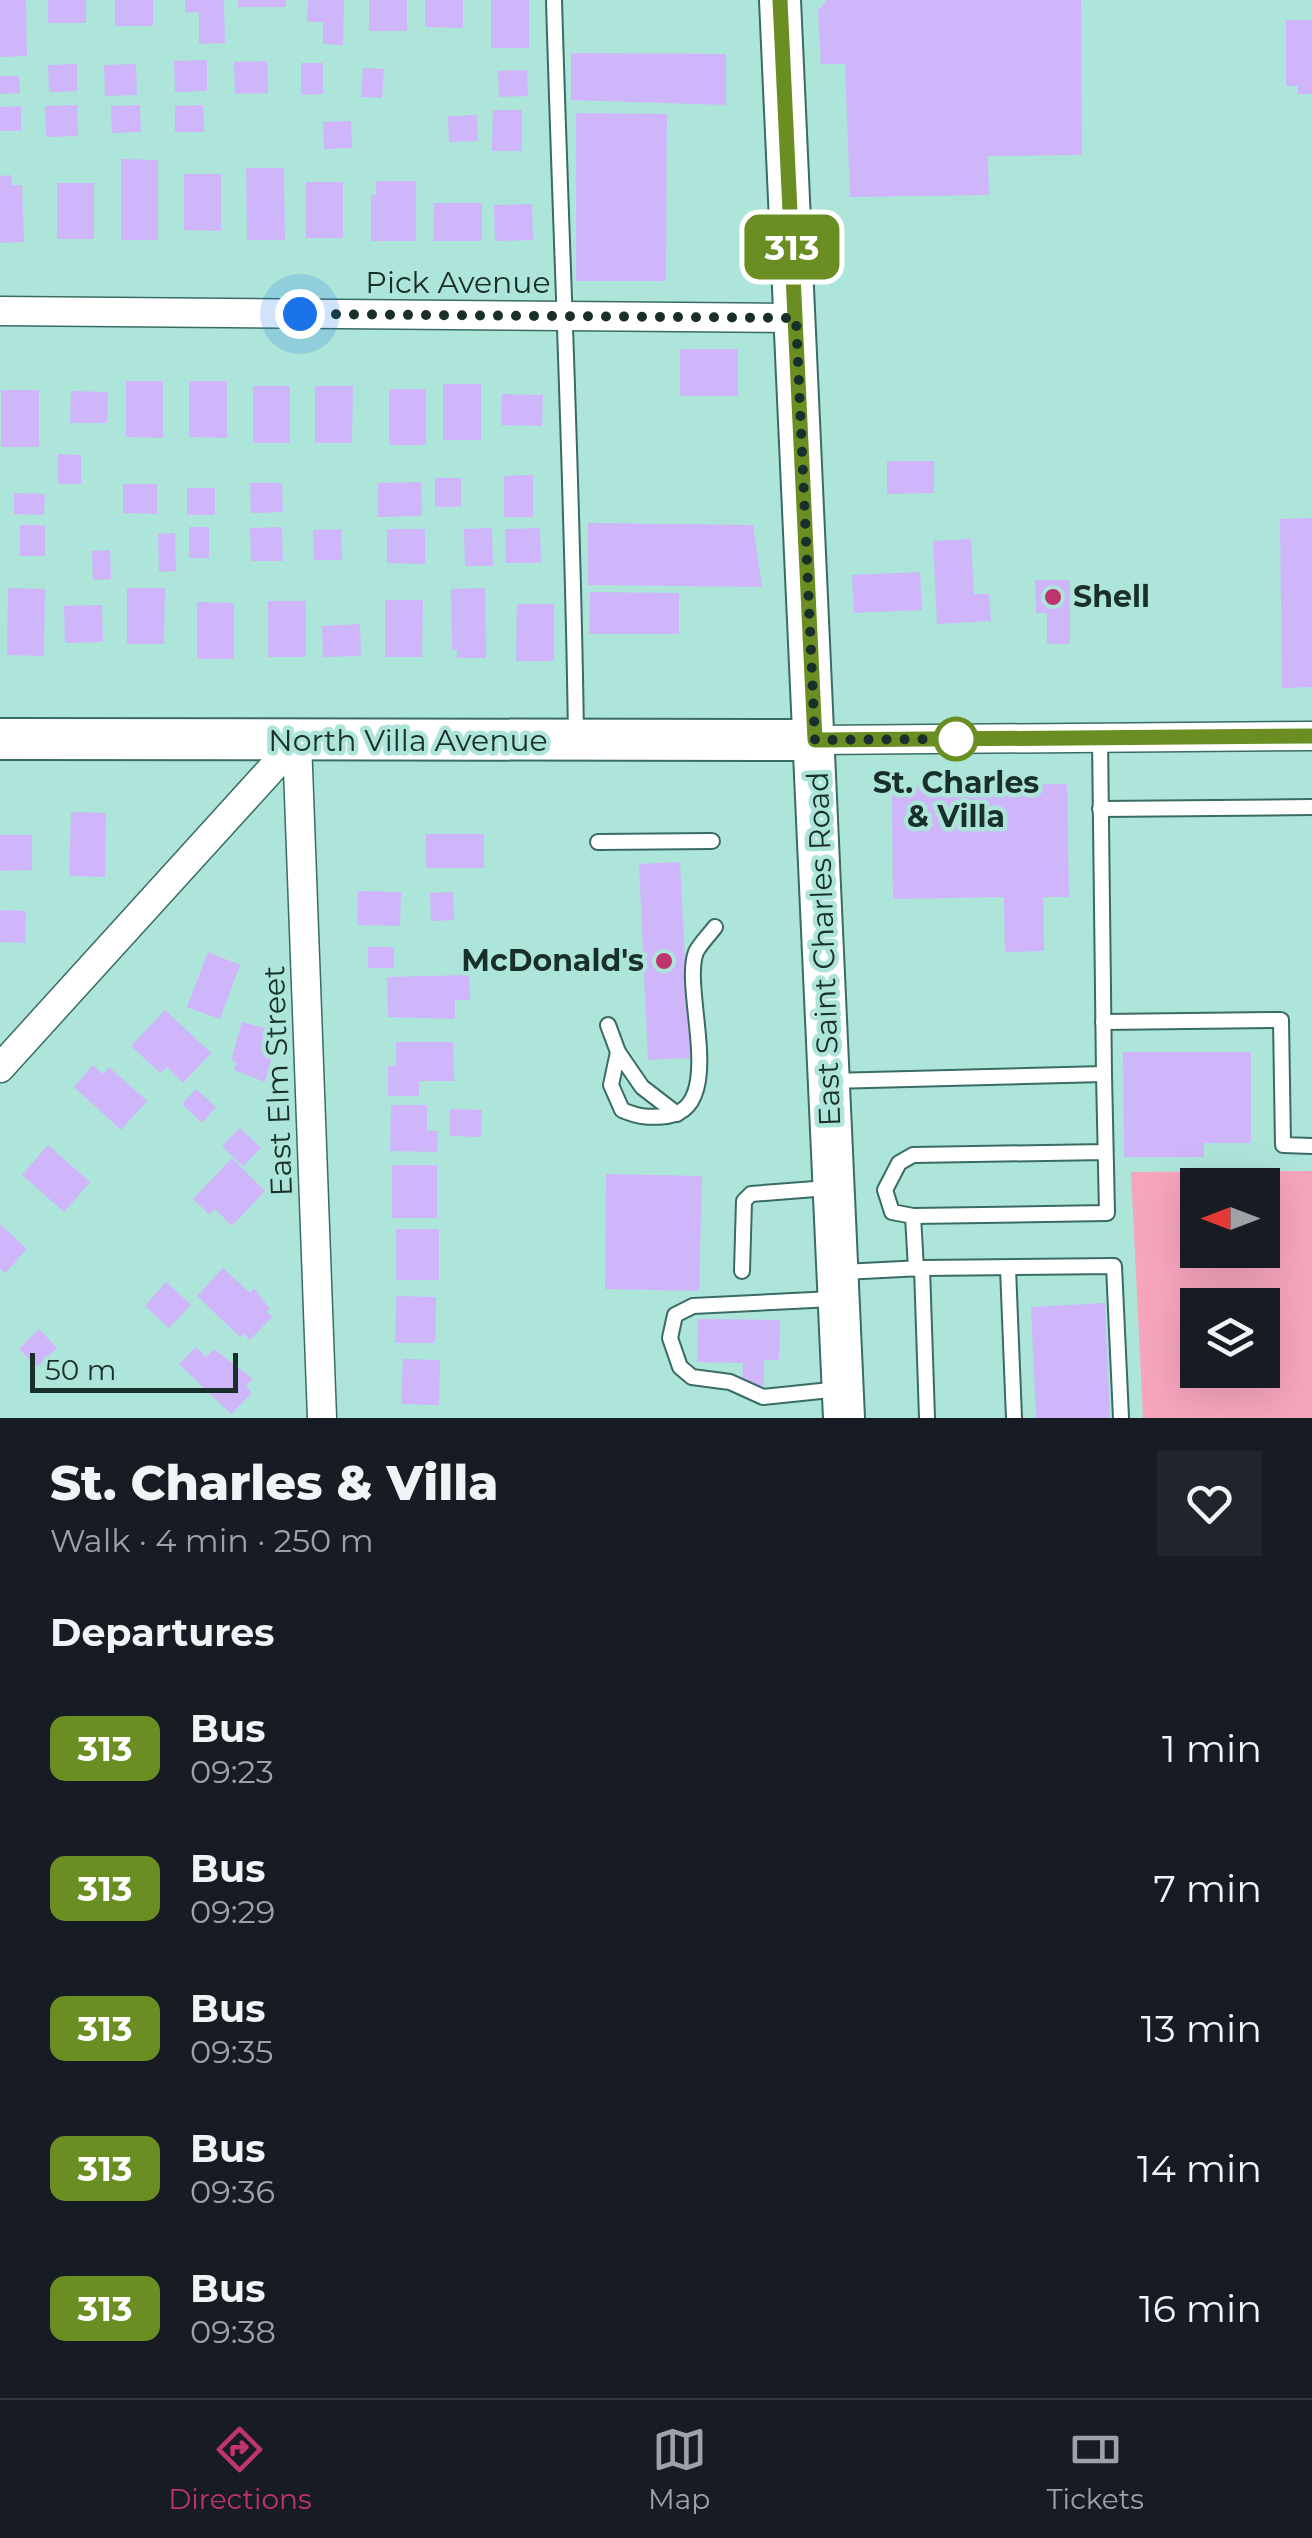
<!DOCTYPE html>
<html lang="en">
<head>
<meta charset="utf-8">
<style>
  body { margin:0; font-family:Montserrat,sans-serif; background:#20242c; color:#f1f3f6; height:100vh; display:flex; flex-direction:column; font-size:38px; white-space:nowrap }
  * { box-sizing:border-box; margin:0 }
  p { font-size:32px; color:#9ea1a6 }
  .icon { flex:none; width:55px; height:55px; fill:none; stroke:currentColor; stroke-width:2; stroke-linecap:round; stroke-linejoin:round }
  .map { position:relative; height:1418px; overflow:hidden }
  .panel { display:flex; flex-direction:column; background:#171b24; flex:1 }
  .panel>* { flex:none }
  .badge { padding:0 20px; border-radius:15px; font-size:35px; line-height:65px }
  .needle { width:65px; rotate:270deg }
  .buttons { position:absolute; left:1180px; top:1168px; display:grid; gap:20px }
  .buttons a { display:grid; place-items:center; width:100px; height:100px; border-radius:0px; background:#171b24; box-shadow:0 10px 40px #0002; font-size:50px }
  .scale { position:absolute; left:30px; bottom:25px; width:208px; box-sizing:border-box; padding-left:10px; border:5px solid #192f2b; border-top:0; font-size:28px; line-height:35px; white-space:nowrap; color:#192f2b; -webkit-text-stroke:8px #aee5da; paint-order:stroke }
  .you { position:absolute; width:50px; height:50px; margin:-25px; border:8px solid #fff; border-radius:50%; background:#1a73e8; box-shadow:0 0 0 15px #1a73e833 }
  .map>.badge { position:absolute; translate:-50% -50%; box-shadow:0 0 0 5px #fff }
  h2 { padding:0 50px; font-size:38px; line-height:90px }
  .round { display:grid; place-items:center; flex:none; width:105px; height:105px; border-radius:0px; background:#20242c }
  .headline { display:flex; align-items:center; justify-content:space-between; height:170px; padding:0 50px }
  h1 { font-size:48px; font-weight:800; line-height:75px }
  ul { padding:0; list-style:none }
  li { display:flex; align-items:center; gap:30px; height:140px; padding:0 50px }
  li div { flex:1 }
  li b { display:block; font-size:38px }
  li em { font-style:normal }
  li .badge { min-width:110px; font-weight:700; text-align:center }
  .tabs { display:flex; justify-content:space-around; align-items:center; height:140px; border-top:2px solid #363941; background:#171b24; font-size:28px; color:#9ea1a6 }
  .tabs a { display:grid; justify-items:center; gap:5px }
  .tabs .selected { color:#bf346a }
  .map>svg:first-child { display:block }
  .green { fill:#f7a5bc; fill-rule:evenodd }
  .building { fill:#cfb5fa }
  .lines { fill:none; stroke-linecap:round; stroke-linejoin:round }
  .lane-casing { stroke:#396c64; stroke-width:18 }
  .street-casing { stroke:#396c64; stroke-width:31 }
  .secondary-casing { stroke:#396c64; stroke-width:44 }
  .lane { stroke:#fff; stroke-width:14 }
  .street { stroke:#fff; stroke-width:28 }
  .secondary { stroke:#fff; stroke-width:40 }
  .line-casing { stroke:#fff; stroke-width:22 }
  .line { stroke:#6b8e23; stroke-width:15 }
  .walk { stroke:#192f2b; stroke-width:10; stroke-dasharray:0 18 }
  .poi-dot { fill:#bf346a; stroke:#aee5da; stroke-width:4 }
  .stop-dot { fill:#fff; stroke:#6b8e23; stroke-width:5 }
  .labels { text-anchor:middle; stroke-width:9; stroke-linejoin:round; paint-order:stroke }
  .street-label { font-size:30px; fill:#192f2b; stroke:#aee5da }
  .poi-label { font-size:30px; font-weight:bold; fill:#192f2b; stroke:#aee5da; text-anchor:start }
  .stop-label { font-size:30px; font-weight:bold; fill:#192f2b; stroke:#aee5da }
</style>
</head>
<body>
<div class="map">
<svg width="1312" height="1418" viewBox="0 0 1312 1418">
  <rect width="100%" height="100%" fill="#aee5da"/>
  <!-- green -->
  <path class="green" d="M1312,1171V1418H1143L1131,1172ZM1198,1185H1262V1250H1198ZM1198,1305H1262V1370H1198Z"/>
  <!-- building -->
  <g class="building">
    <path d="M0,0H26L27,56L0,57Z"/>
    <rect x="48" y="0" width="38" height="23"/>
    <rect x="115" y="0" width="38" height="26"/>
    <path d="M185,0H224L225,43L199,44V12L185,13Z"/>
    <rect x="238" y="0" width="48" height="7"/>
    <path d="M308,0H344L343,45L323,44V22H307Z"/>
    <rect x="369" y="0" width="38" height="31"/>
    <path d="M425,0H463V28L425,27Z"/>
    <rect x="491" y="0" width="38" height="48"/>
    <path d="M827,0H1081L1082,155L988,156L989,195L850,197L845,64H821L818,11Z"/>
    <path d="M1286,20H1312V94H1298V86H1286Z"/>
    <path d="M571,53L726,54V105L571,100Z"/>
    <path d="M207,60V91L175,92L174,61Z"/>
    <path d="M267,61L268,93L235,94L234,62Z"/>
    <path d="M301,63H323V94L301,95Z"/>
    <path d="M77,64V91L49,92L48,65Z"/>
    <path d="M136,64L137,95L105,96L104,65Z"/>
    <path d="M363,68L384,69L382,98L361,97Z"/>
    <path d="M527,70L528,96L499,97L498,71Z"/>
    <path d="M0,76H19L20,93L0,94Z"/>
    <path d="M77,105L78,136L46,137L45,106Z"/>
    <path d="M140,105L141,132L112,133L111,106Z"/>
    <path d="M203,105L204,132H175V106Z"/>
    <path d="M21,106V131H0V107Z"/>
    <path d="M493,110H522V151H492Z"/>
    <path d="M576,113L667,114L666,281H576Z"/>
    <path d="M477,115L478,141L449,142L448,116Z"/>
    <path d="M351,121L352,148L324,149L323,122Z"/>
    <path d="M121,159L158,160V240H121Z"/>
    <path d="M246,168H284L285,240H247Z"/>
    <path d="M184,174H221V231L184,230Z"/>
    <path d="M11,175L12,185H22L24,242L0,243V176Z"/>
    <path d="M376,181H416V241H371V195H376Z"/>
    <rect x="306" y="182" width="37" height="56"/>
    <rect x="57" y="183" width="37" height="56"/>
    <path d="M434,203H482V241H433Z"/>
    <path d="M532,204L533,240L495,241L494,205Z"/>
    <rect x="680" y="349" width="58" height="47"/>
    <path d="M126,381H163V438L126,437Z"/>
    <path d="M189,381H227V438L189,437Z"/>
    <rect x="443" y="384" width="38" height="56"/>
    <rect x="253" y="386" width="37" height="57"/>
    <path d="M315,386H353L352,443H315Z"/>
    <rect x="389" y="389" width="37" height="56"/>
    <rect x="1" y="390" width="38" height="57"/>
    <path d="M71,391L108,392L107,423H70Z"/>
    <path d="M502,394L543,395L542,426L501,425Z"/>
    <path d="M58,454L81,455V484H58Z"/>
    <path d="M887,461H934V493L887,494Z"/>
    <path d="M533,475V517H504V476Z"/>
    <rect x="435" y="478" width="26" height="29"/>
    <path d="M421,482L422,516L378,517V483Z"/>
    <path d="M250,483H282L283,512L251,513Z"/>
    <path d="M123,484H157V514L123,513Z"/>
    <rect x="187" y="488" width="28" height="27"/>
    <path d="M14,493L45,494L44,515L14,514Z"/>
    <path d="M1312,518V687L1282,688L1280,519Z"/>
    <path d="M588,523L753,525L762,587L588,585Z"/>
    <rect x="20" y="525" width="25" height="31"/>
    <rect x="189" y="527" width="20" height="31"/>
    <path d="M282,527L283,561H251L250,528Z"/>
    <path d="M492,528L493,566H465L464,529Z"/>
    <path d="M540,528L541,563H506L505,529Z"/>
    <path d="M341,529L342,560H314L313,530Z"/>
    <path d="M387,529H425V564L387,563Z"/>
    <path d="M175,533L176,571L159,572L158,534Z"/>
    <path d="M971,539L974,594H989L991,621L937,624L933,541Z"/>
    <path d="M110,550L111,579L93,580L92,551Z"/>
    <path d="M920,572L922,610L854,613L852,575Z"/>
    <path d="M1035,580H1070V644H1047V613H1036Z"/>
    <path d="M8,588L45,589L44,656L7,655Z"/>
    <path d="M127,588H165L164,644H127Z"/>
    <path d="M485,588L486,658H457V650H452L451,589Z"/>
    <path d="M590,592L679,593V634H589Z"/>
    <path d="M385,600H423L422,657H385Z"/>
    <rect x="268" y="601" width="38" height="56"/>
    <path d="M197,602L234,603V659H197Z"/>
    <path d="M517,604H554V661H516Z"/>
    <path d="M102,605L103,642L65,643L64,606Z"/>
    <path d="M360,624L361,656L323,657L322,626Z"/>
    <path d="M1067,784L1069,897H1043L1044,951L1005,952L1004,897L893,899L892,787Z"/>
    <path d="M71,812L106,813L105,877L69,876Z"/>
    <rect x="426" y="834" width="58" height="34"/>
    <path d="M0,835H32V870L0,871Z"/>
    <path d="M680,862L690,1058L648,1060L639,864Z"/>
    <path d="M358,891L401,892L400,926L357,925Z"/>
    <path d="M453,892L454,920L431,921L430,893Z"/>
    <path d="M0,910L26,911L25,943L0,942Z"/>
    <rect x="368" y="947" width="26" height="21"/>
    <path d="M208,952L240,965L220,1019L187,1007Z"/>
    <path d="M469,975L470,1000H455V1019L388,1017L387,977Z"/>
    <path d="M165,1010L211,1053L183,1083L167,1067L160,1073L131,1046Z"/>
    <path d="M242,1022L279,1032L265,1082L234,1070L236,1062L231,1060Z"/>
    <path d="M396,1042H453L454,1081H419V1096H388V1066H396Z"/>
    <path d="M1123,1052H1251V1143H1204V1157H1124Z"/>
    <path d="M93,1065L103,1074L109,1067L147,1101L121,1130L74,1087Z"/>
    <path d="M196,1089L216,1107L202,1123L182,1104Z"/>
    <path d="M391,1105H427V1131H438L437,1152L390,1151Z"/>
    <path d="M450,1109L482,1110L481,1137L450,1136Z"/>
    <path d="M240,1128L261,1148L243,1166L222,1146Z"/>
    <path d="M48,1145L90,1182L64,1212L22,1175Z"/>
    <path d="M232,1158L265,1191L232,1226L215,1209L209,1214L193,1199Z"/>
    <rect x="392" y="1165" width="45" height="53"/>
    <path d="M606,1174L702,1176L699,1291L605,1289Z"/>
    <path d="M0,1224L27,1249L5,1273L0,1269Z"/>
    <rect x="396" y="1229" width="43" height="51"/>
    <path d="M223,1268L250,1293L254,1288L270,1309L267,1312L272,1317L250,1340L244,1334L240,1337L197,1296Z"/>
    <path d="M166,1282L191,1305L169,1328L145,1306Z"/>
    <path d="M396,1296L436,1297L435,1343H395Z"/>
    <path d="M1105,1303L1110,1418H1036L1031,1307Z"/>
    <path d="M698,1319L780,1320L779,1360H764V1386H742L743,1363L697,1362Z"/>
    <path d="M39,1329L57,1348L37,1367L19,1349Z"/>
    <path d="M196,1347L206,1357L214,1349L253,1379L246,1386L252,1393L231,1414L179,1364Z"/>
    <path d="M403,1359L440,1360L439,1405L401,1404Z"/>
  </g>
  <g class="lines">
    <!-- lane casing -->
    <g class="lane-casing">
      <g id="lane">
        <path d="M554,0C561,246 573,492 576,739"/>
        <path d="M1100,809L1312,807"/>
        <path d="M598,842L712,841"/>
        <path d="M1103,1022L1281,1020L1283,1145L1312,1146"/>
        <path d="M608,1025L618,1052L611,1085L622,1110C639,1117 648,1118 667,1116C728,1108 681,990 696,952C700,944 710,934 715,927"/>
        <path d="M618,1052L642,1087L677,1114"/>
        <path d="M1104,1074L1107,1213L913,1216L892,1212L885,1190L899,1163L913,1155L1105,1152"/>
        <path d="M830,1081L1104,1074L1100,738"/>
        <path d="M913,1216L916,1269"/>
        <path d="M1008,1268L1014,1418"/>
        <path d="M742,1271L744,1201L751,1194L828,1188"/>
        <path d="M843,1272L922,1268"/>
        <path d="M833,1299L693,1306L675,1315L670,1338L680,1367L692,1377L730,1382L763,1397L840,1389"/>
        <path d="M927,1418L922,1268L1114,1266L1121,1418"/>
      </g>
    </g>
    <!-- street casing -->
    <g class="street-casing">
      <g id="street">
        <path d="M0,311L795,318"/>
        <path d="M815,740L1312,736"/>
        <path d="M297,741L322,1418"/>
        <path d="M0,1068L297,741"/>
      </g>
    </g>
    <!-- secondary casing -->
    <g class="secondary-casing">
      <g id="secondary">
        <path d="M780,0L844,1418"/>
        <path d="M0,739L815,740"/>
      </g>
    </g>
    <!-- lane -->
    <use href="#lane" class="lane"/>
    <!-- street -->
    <use href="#street" class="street"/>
    <!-- secondary -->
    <use href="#secondary" class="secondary"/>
  </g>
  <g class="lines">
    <!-- line casing -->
    <g class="line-casing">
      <path id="line" d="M780,0L815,740L1312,736"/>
    </g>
    <!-- line -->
    <use href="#line" class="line"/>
    <!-- walk -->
    <path class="walk" d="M300,314L796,318L815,740L956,739"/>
  </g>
  <!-- markers -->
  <g class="poi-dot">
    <circle cx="1053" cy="597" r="10"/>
    <circle cx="664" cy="961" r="10"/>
  </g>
  <circle class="stop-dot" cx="956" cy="739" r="20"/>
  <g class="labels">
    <!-- street labels -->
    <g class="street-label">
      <text x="458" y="293">Pick Avenue</text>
      <text x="408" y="751">North Villa Avenue</text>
      <text transform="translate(824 949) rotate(-92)" y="10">East Saint Charles Road</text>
      <text transform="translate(278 1081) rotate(-92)" y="10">East Elm Street</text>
    </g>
    <!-- poi labels -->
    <g class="poi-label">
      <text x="1073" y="607">Shell</text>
      <text x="644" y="971" text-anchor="end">McDonald's</text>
    </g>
    <!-- stop labels -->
    <g class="stop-label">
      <text x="956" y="793">St. Charles<tspan x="956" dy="34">&amp; Villa</tspan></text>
    </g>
  </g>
</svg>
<div class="buttons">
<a><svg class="needle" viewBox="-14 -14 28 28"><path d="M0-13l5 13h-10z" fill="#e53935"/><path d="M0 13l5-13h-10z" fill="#9ea1a6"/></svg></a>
<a><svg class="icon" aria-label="layers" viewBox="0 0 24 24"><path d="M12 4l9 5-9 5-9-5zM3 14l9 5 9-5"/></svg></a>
</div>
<div class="scale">50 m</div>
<div class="you" style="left:300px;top:314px"></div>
<b class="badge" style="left:792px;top:247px;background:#6b8e23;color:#fff">313</b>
</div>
<section class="panel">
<div class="headline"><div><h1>St. Charles &amp; Villa</h1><p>Walk · 4 min · 250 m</p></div><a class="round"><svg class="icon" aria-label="heart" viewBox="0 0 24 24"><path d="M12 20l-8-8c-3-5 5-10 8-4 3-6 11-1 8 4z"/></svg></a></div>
<h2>Departures</h2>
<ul>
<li><span class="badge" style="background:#6b8e23;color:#fff">313</span><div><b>Bus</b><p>09:23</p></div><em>1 min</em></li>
<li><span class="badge" style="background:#6b8e23;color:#fff">313</span><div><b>Bus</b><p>09:29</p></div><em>7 min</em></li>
<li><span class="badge" style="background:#6b8e23;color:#fff">313</span><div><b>Bus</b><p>09:35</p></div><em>13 min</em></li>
<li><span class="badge" style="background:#6b8e23;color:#fff">313</span><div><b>Bus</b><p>09:36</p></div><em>14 min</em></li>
<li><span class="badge" style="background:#6b8e23;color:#fff">313</span><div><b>Bus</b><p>09:38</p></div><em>16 min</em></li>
</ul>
</section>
<nav class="tabs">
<a class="selected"><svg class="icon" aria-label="directions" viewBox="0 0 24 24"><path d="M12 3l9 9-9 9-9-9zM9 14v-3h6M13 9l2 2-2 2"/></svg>Directions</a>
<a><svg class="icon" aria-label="map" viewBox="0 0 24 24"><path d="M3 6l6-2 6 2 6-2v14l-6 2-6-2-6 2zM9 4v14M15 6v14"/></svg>Map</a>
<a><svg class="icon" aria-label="tickets" viewBox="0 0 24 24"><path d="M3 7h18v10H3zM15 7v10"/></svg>Tickets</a>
</nav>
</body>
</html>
